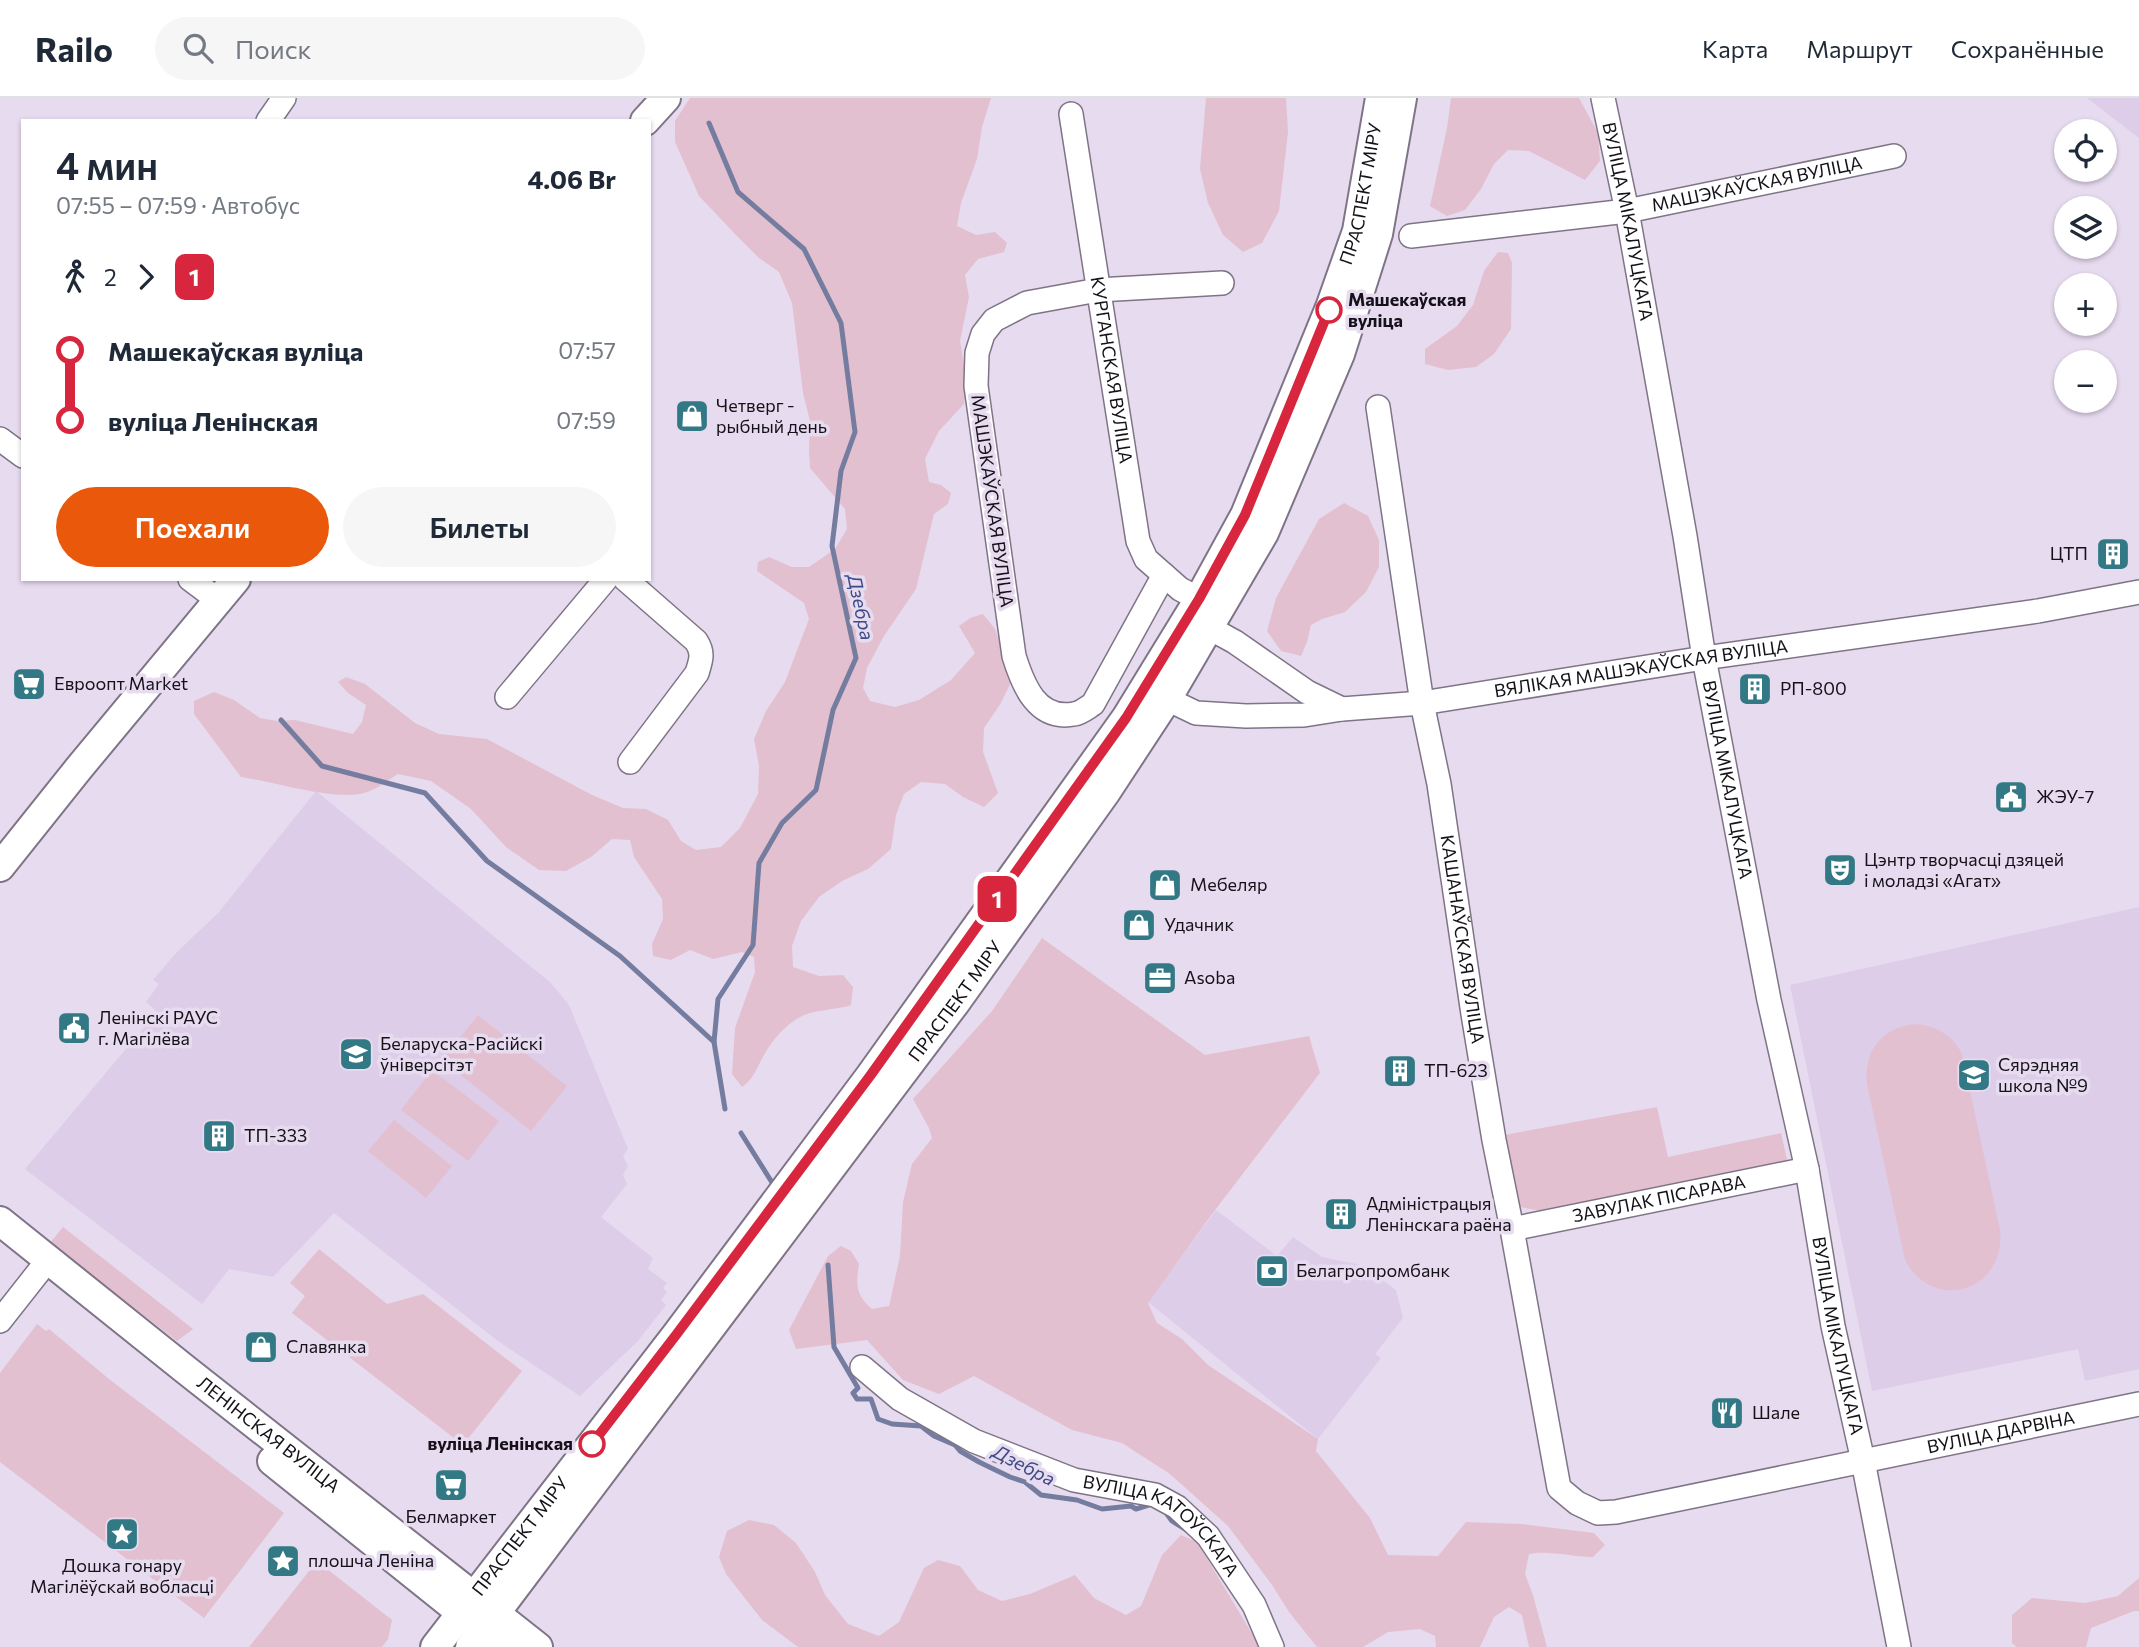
<!DOCTYPE html>
<html lang="ru">
<head>
<meta charset="utf-8">
<style>
  body { margin:0; font-family:Commissioner,sans-serif; background:#f6f6f7; color:#1f2937; height:100vh; display:flex; flex-direction:column; font-size:26px; white-space:nowrap }
  * { box-sizing:border-box; margin:0 }
  p { font-size:23px; color:#747a83 }
  .icon { flex:none; width:38px; height:38px; fill:none; stroke:currentColor; stroke-width:2; stroke-linecap:round; stroke-linejoin:round }
  .map { position:relative; flex:1; overflow:hidden }
  .side { position:absolute; left:21px; top:21px; width:630px; height:462px; display:flex; flex-direction:column; background:#fff; border-radius:0px; box-shadow:0 2px 5px #0004 }
  .side>* { flex:none }
  .badge { padding:0 14px; border-radius:10px; font-size:24px; line-height:46px }
  .buttons { position:absolute; left:2054px; top:21px; display:grid; gap:14px }
  .buttons a { display:grid; place-items:center; width:63px; height:63px; border-radius:50%; background:#fff; box-shadow:0 2px 5px #0004; font-size:35px }
  .map>.badge { position:absolute; translate:-50% -50%; box-shadow:0 0 0 4px #fff }
  .legs { display:flex; align-items:center; gap:10px; height:77px; padding:0 35px; font-size:23px }
  .legs p { margin-inline-start:auto }
  .headline { display:flex; align-items:center; justify-content:space-between; height:119px; padding:0 35px }
  h1 { font-size:38px; font-weight:600; line-height:52px }
  .primary-button { display:flex; gap:14px; margin-top:auto; padding:14px 35px }
  .primary-button a { flex:1; height:80px; border-radius:42px; background:#ea580c; color:#fff; font-size:28px; font-weight:600; line-height:80px; text-align:center }
  .primary-button a+a { background:#f6f6f7; color:#1f2937 }
  ul { padding:0 35px; list-style:none }
  li { display:flex; align-items:center; gap:24px; height:70px; font-size:26px }
  li i { display:grid; place-items:center; width:10px; height:100%; margin:0 9px; background:currentColor }
  li i::after { content:''; width:18px; height:18px; margin:-9px; border:5px solid; border-radius:50%; background:#fff }
  li p { margin-inline-start:auto }
  li:first-child i { background:linear-gradient(#0000 50%,currentColor 0) }
  li:last-child i { background:linear-gradient(currentColor 50%,#0000 0) }
  header { display:flex; align-items:center; gap:42px; box-sizing:border-box; height:98px; padding:0 35px; background:#fff; border-bottom:2px solid #e0e1e3 }
  header strong { font-size:33px }
  nav { display:flex; gap:38px; margin-inline-start:auto; font-size:24px }
  .search { width:490px; height:63px; background:#f6f6f7; display:flex; align-items:center; gap:18px; box-sizing:border-box; padding:0 24px; border-radius:38px; color:#747a83; font-size:26px }
  .map>svg:first-child { display:block }
  .built { fill:#ddcde8 }
  .green { fill:#e3c0cf }
  .lines { fill:none; stroke-linecap:round; stroke-linejoin:round }
  .stream { stroke:#747d9f; stroke-width:5 }
  .minor-casing { stroke:#7f7487; stroke-width:26 }
  .major-casing { stroke:#7f7487; stroke-width:32 }
  .minor { stroke:#fff; stroke-width:23 }
  .major { stroke:#fff; stroke-width:28 }
  .line-1-casing { stroke:#fff; stroke-width:16 }
  .line-1 { stroke:#d7263d; stroke-width:10 }
  .stop-1-dot { fill:#fff; stroke:#d7263d; stroke-width:3.5 }
  .labels { text-anchor:middle; stroke-width:7; stroke-linejoin:round; paint-order:stroke }
  .street-label { font-size:18px; fill:#151118; stroke:#e7dbf0 }
  .stop-label { font-size:18px; font-weight:bold; fill:#151118; stroke:#e7dbf0; text-anchor:start }
  .poi-label { font-size:18px; fill:#151118; stroke:#e7dbf0; text-anchor:start }
  .water-label { font-size:19px; font-style:italic; fill:#3d4b87; stroke:#e7dbf0 }
</style>
</head>
<body>
<header>
<strong>Railo</strong>
<div class="search"><svg class="icon" aria-label="search" viewBox="0 0 24 24"><circle cx="10" cy="10" r="6"/><path d="M15 15l6 6"/></svg>Поиск</div>
<nav><a>Карта</a><a>Маршрут</a><a>Сохранённые</a></nav>
</header>
<div class="map">
<svg width="2139" height="1549" viewBox="0 0 2139 1549">
  <rect width="100%" height="100%" fill="#e7dbf0"/>
  <!-- built -->
  <g class="built">
    <path d="M2087,0H2139V40Z"/>
    <path d="M316,693L551,885L569,907L628,1051L623,1058L628,1068L623,1077L627,1086L601,1119L653,1160L648,1171L667,1185L663,1190L667,1194L661,1202L666,1207L637,1244L580,1298L498,1243L334,1115L273,1179L229,1171L202,1206L25,1071L157,914L146,904L159,886L153,882L175,856L219,814Z"/>
    <path d="M2139,809V1271L2085,1283L2078,1251L1872,1293L1790,887Z"/>
    <path d="M1216,1112L1277,1158L1293,1139L1322,1159L1361,1167L1396,1192L1403,1220L1375,1256L1381,1260L1318,1341L1148,1204Z"/>
  </g>
  <!-- green -->
  <g class="green">
    <path d="M690,0H991L982,29L977,61L961,105L957,128L976,137L995,134L1007,145L1004,154L978,161L965,177L969,199L960,243L967,286L964,306L939,333L925,361L929,384L941,387L951,395L948,406L934,416L916,491L884,538L867,570L863,590L870,603L895,609L919,602L951,582L975,555L959,528L970,520L983,516L995,531L1007,564L1011,584L1001,605L984,630L983,654L998,695L984,709L963,699L945,686L921,684L904,696L896,717L891,751L868,771L842,783L819,799L801,823L792,848L793,869L819,878L843,877L853,889L851,907C836,912 813,912 802,918C786,926 773,941 764,957C757,969 754,981 742,989L732,976L735,930L755,874L754,859L742,854L713,861L690,852L671,862L653,858L652,846L663,821L662,801L634,759L630,742L612,741L591,759L566,773L539,772L506,749L471,711L431,683L398,676C387,683 373,694 360,696C328,701 274,684 241,679L194,616V603L214,594L234,602L260,620L277,623L295,622L353,636L362,624L366,607L348,595L338,584L346,579L365,586L415,625L439,636L487,641L592,697L623,710L646,711L668,722L681,743L696,752L721,749L740,730L758,696L759,668L754,641L766,613L785,584L809,521L804,505L757,473L758,464L769,459L792,469H809L835,451L847,431L845,411L810,370L809,352L810,323L803,295L792,205L779,174L759,160L736,137L699,98L675,44V23Z"/>
    <path d="M1206,0H1286L1288,34L1279,113L1262,145L1243,154L1223,137L1208,105L1200,71Z"/>
    <path d="M1451,0H1579L1598,35L1600,63L1585,82L1529,53L1508,52L1494,66L1481,91L1465,112L1447,118L1430,108L1447,30Z"/>
    <path d="M1498,154L1508,155L1512,165L1511,231L1494,256L1476,269L1448,272L1425,266V251L1457,228L1473,207L1484,173Z"/>
    <path d="M1344,405L1368,418L1379,442V469L1366,494L1345,514L1322,521L1311,527L1307,544L1301,558L1281,553L1267,533L1276,500L1319,421Z"/>
    <path d="M1042,840L1205,957L1309,938L1320,975L1212,1116L1148,1205L1157,1225L1182,1241L1208,1267L1318,1341L1316,1353L1370,1420L1388,1457L1438,1458L1466,1424L1521,1426L1594,1435L1605,1447L1593,1459C1572,1459 1549,1452 1529,1456L1525,1476L1533,1497L1547,1549H1529L1522,1517L1509,1509L1494,1519L1480,1549H1436L1435,1538L1420,1531L1388,1534L1363,1549H1317L1289,1514L1272,1487L1228,1428L1170,1376L1122,1345L1072,1332L974,1278L939,1296L903,1282L867,1242L796,1251L789,1232L828,1158L841,1148L851,1153L859,1166C856,1186 855,1196 872,1211L889,1208L900,1158L903,1104L912,1066L932,1040L929,1030L913,1001L992,913Z"/>
    <path d="M478,917L567,988L531,1033L442,962Z"/>
    <path d="M1915,926C1937,928 1952,937 1962,956L2000,1132C2006,1193 1934,1216 1905,1162L1867,986C1863,953 1883,929 1915,926Z"/>
    <path d="M432,972L499,1023L468,1063L401,1012Z"/>
    <path d="M1657,1009L1668,1059L1781,1035L1789,1070L1558,1116L1520,1109L1517,1106L1504,1037Z"/>
    <path d="M394,1022L452,1068L426,1100L368,1053Z"/>
    <path d="M63,1129L193,1231L177,1243L50,1145Z"/>
    <path d="M319,1151L387,1206L423,1196L522,1273L463,1347L292,1215L305,1198L290,1185Z"/>
    <path d="M37,1226L46,1233L49,1231L109,1281L284,1415L204,1520L0,1364V1275Z"/>
    <path d="M749,1422L774,1427L796,1445L815,1474L825,1497L848,1526L879,1538L899,1524L924,1470L938,1462L960,1468L978,1492L1002,1503L1030,1496L1075,1477L1094,1500L1126,1517L1141,1508L1162,1457L1181,1437L1197,1444L1260,1549H798L762,1522L726,1476L719,1459L727,1433Z"/>
    <path d="M317,1463L392,1522L388,1541L382,1549H249Z"/>
    <path d="M2139,1480V1513H2134L2091,1530L2086,1549H2017L2012,1545V1517L2032,1500L2085,1505L2118,1498Z"/>
  </g>
  <g class="lines">
    <!-- stream -->
    <g class="stream">
      <path d="M709,25L738,94L804,151L841,225L855,334L841,373L832,448L856,560L833,612L816,692L782,725L759,765L753,847L718,901L714,944L725,1011"/>
      <path d="M281,622L322,668L425,695L487,763L620,858L714,944"/>
      <path d="M741,1035L773,1086"/>
      <path d="M828,1167L834,1249L858,1290L853,1295L857,1301H871L878,1321L892,1326L921,1328L934,1338L955,1347L960,1353L979,1364L1010,1379L1025,1384L1041,1397L1077,1402L1102,1411L1131,1408L1136,1411L1152,1406"/>
      <path d="M1164,1412L1172,1423L1188,1433"/>
    </g>
    <!-- minor casing -->
    <g class="minor-casing">
      <g id="minor">
        <path id="s1" d="M1603,0L1627,113L1685,438L1704,560L1769,902L1807,1071L1833,1228L1863,1363L1899,1549"/>
        <path id="s2" d="M1071,16L1138,443L1146,461L1180,491L1199,501"/>
        <path d="M268,23L284,0"/>
        <path id="s3" d="M1411,138L1627,113L1894,58"/>
        <path id="s4" d="M1378,309L1422,605L1439,686L1473,916L1494,1042L1512,1131L1559,1390L1577,1405L1598,1415L1616,1414L2139,1306"/>
        <path d="M0,341L23,358"/>
        <path d="M1164,477L1093,606C1088,609 1081,615 1074,616C1037,623 1023,587 1014,558L976,288L977,255L983,236L994,222L1027,205L1098,192L1222,185"/>
        <path d="M190,481L218,502"/>
        <path d="M625,481L696,543C704,555 701,562 697,575L630,664"/>
        <path d="M1195,522L1235,544L1307,594L1342,611"/>
        <path id="s5" d="M1155,593L1167,601L1196,615L1246,618L1304,617L1342,611L1422,605L1704,560L2038,513L2139,494"/>
        <path d="M507,599L606,481"/>
        <path id="s6" d="M1512,1131L1807,1071"/>
        <path d="M0,1223L48,1162"/>
        <path id="s7" d="M862,1269L900,1301L974,1343L1074,1382L1155,1397L1177,1409L1208,1438L1254,1507L1272,1549"/>
      </g>
    </g>
    <!-- major casing -->
    <g class="major-casing">
      <g id="major">
        <path d="M645,23L666,0"/>
        <path d="M0,769L79,670L236,481"/>
        <path id="s8" d="M0,1123L186,1272L538,1549"/>
        <path d="M272,1363L504,1549"/>
        <path id="s9" d="M435,1549L676,1237L870,978L1126,620L1199,501L1245,417L1331,207L1357,133L1380,0"/>
        <path id="s10" d="M470,1549L956,904L1106,694L1167,601L1264,435L1340,256L1378,136L1402,0"/>
      </g>
    </g>
    <!-- minor -->
    <use href="#minor" class="minor"/>
    <!-- major -->
    <use href="#major" class="major"/>
  </g>
  <g class="lines">
    <!-- line-1 casing -->
    <g class="line-1-casing">
      <path id="line-1" d="M592,1346L676,1237L870,978L1126,620L1199,501L1245,417L1329,212"/>
    </g>
    <!-- line-1 -->
    <use href="#line-1" class="line-1"/>
  </g>
  <!-- icons -->
  <defs>
    <g id="shop-square" transform="scale(1.75)"><rect x="-9" y="-9" width="18" height="18" rx="4" fill="#337985" stroke="#e7dbf0"/><path d="M-5-2.5h2.3a2.7 3.5 0 0 1 5.4 0H5L5.5 6h-11ZM-1.5-2.5h3a1.5 2.3 0 0 0-3 0Z" fill="#fff"/></g>
    <g id="building-square" transform="scale(1.75)"><rect x="-9" y="-9" width="18" height="18" rx="4" fill="#337985" stroke="#e7dbf0"/><path d="M-4-6H4V6H1V3H-1V6H-4ZM-2.5-4.3h1.7v1.8h-1.7ZM.8-4.3h1.7v1.8H.8ZM-2.5-1h1.7V.8h-1.7ZM.8-1h1.7V.8H.8Z" fill="#fff"/></g>
    <g id="supermarket-square" transform="scale(1.75)"><rect x="-9" y="-9" width="18" height="18" rx="4" fill="#337985" stroke="#e7dbf0"/><path d="M-6-5.5h2.5l.6 2H6L4.5 2H-2.5L-4.4-4H-6ZM-1.5 3.2a1.3 1.3 0 1 0 .1 0ZM3 3.2a1.3 1.3 0 1 0 .1 0Z" fill="#fff"/></g>
    <g id="civic-square" transform="scale(1.75)"><rect x="-9" y="-9" width="18" height="18" rx="4" fill="#337985" stroke="#e7dbf0"/><path d="M-.6-6.5H3V-4.5H.6V-3L4-1V1h2V6H-6V1h2V-1L-.6-3ZM-1.2 2.5V6h2.4V2.5Z" fill="#fff"/></g>
    <g id="theatre-square" transform="scale(1.75)"><rect x="-9" y="-9" width="18" height="18" rx="4" fill="#337985" stroke="#e7dbf0"/><path d="M-5-5.5Q0-4 5-5.5V0Q5 5 0 6Q-5 5-5 0ZM-3.3-2.5H-1v1.5H-3.3ZM1-2.5H3.3v1.5H1ZM-2.8 1Q0 5.5 2.8 1Z" fill="#fff"/></g>
    <g id="office-square" transform="scale(1.75)"><rect x="-9" y="-9" width="18" height="18" rx="4" fill="#337985" stroke="#e7dbf0"/><path d="M-6-3h4V-5.5h4V-3h4V5H-6ZM-1-4.5V-3h2v-1.5ZM-6 0V1H6V0Z" fill="#fff"/></g>
    <g id="university-square" transform="scale(1.75)"><rect x="-9" y="-9" width="18" height="18" rx="4" fill="#337985" stroke="#e7dbf0"/><path d="M0-5L7-2L0 1L-7-2ZM-4 1L0 2.5L4 1V4Q0 6-4 4Z" fill="#fff"/></g>
    <g id="school-square" transform="scale(1.75)"><rect x="-9" y="-9" width="18" height="18" rx="4" fill="#337985" stroke="#e7dbf0"/><path d="M0-5L7-2L0 1L-7-2ZM-4 1L0 2.5L4 1V4Q0 6-4 4Z" fill="#fff"/></g>
    <g id="bank-square" transform="scale(1.75)"><rect x="-9" y="-9" width="18" height="18" rx="4" fill="#337985" stroke="#e7dbf0"/><path d="M-6-4H6V4H-6ZM0-2.3a2.3 2.3 0 1 0 0 4.6a2.3 2.3 0 1 0 0-4.6Z" fill="#fff"/></g>
    <g id="restaurant-square" transform="scale(1.75)"><rect x="-9" y="-9" width="18" height="18" rx="4" fill="#337985" stroke="#e7dbf0"/><path d="M-5-6h1v4h1v-4h1v4h1v-4h1v5L-1.5 .5V6h-2V.5L-5-1ZM5-6V6H3V1.5H1.5Q1.5-4 5-6Z" fill="#fff"/></g>
    <g id="sight-square" transform="scale(1.75)"><rect x="-9" y="-9" width="18" height="18" rx="4" fill="#337985" stroke="#e7dbf0"/><path d="M0-6L1.8-2.2L6-1.7L2.9 1.2L3.7 5.4L0 3.3L-3.7 5.4L-2.9 1.2L-6-1.7L-1.8-2.2Z" fill="#fff"/></g>
  </defs>
  <g fill-rule="evenodd">
    <use href="#shop-square" x="692" y="318"/>
    <use href="#building-square" x="2113" y="456"/>
    <use href="#supermarket-square" x="29" y="586"/>
    <use href="#building-square" x="1755" y="591"/>
    <use href="#civic-square" x="2011" y="699"/>
    <use href="#theatre-square" x="1840" y="772"/>
    <use href="#shop-square" x="1165" y="787"/>
    <use href="#shop-square" x="1139" y="827"/>
    <use href="#office-square" x="1160" y="880"/>
    <use href="#civic-square" x="74" y="930"/>
    <use href="#university-square" x="356" y="956"/>
    <use href="#building-square" x="1400" y="973"/>
    <use href="#school-square" x="1974" y="977"/>
    <use href="#building-square" x="219" y="1038"/>
    <use href="#building-square" x="1341" y="1116"/>
    <use href="#bank-square" x="1272" y="1173"/>
    <use href="#shop-square" x="261" y="1249"/>
    <use href="#restaurant-square" x="1727" y="1315"/>
    <use href="#supermarket-square" x="451" y="1387"/>
    <use href="#sight-square" x="122" y="1436"/>
    <use href="#sight-square" x="283" y="1463"/>
  </g>
  <!-- markers -->
  <g class="stop-1-dot">
    <circle cx="1329" cy="212" r="12"/>
    <circle cx="592" cy="1346" r="12"/>
  </g>
  <g class="labels">
    <!-- street labels -->
    <g class="street-label">
      <text dy="6" stroke="none"><textPath href="#s3" startOffset="350">МАШЭКАЎСКАЯ ВУЛІЦА</textPath></text>
      <text dy="6" stroke="none"><textPath href="#s9" startOffset="1736">ПРАСПЕКТ МІРУ</textPath></text>
      <text dy="6" stroke="none"><textPath href="#s1" startOffset="126">ВУЛІЦА МІКАЛУЦКАГА</textPath></text>
      <text dy="6" stroke="none"><textPath href="#s2" startOffset="259">КУРГАНСКАЯ ВУЛІЦА</textPath></text>
      <text transform="translate(992 403) rotate(82)" y="6">МАШЭКАЎСКАЯ ВУЛІЦА</text>
      <text dy="6" stroke="none"><textPath href="#s5" startOffset="495">ВЯЛІКАЯ МАШЭКАЎСКАЯ ВУЛІЦА</textPath></text>
      <text dy="6" stroke="none"><textPath href="#s1" startOffset="693">ВУЛІЦА МІКАЛУЦКАГА</textPath></text>
      <text dy="6" stroke="none"><textPath href="#s4" startOffset="539">КАШАНАЎСКАЯ ВУЛІЦА</textPath></text>
      <text dy="6" stroke="none"><textPath href="#s10" startOffset="808">ПРАСПЕКТ МІРУ</textPath></text>
      <text dy="6" stroke="none"><textPath href="#s6" startOffset="150">ЗАВУЛАК ПІСАРАВА</textPath></text>
      <text dy="6" stroke="none"><textPath href="#s1" startOffset="1260">ВУЛІЦА МІКАЛУЦКАГА</textPath></text>
      <text dy="6" stroke="none"><textPath href="#s4" startOffset="1554">ВУЛІЦА ДАРВІНА</textPath></text>
      <text dy="6" stroke="none"><textPath href="#s8" startOffset="343">ЛЕНІНСКАЯ ВУЛІЦА</textPath></text>
      <text dy="6" stroke="none"><textPath href="#s7" startOffset="345">ВУЛІЦА КАТОЎСКАГА</textPath></text>
      <text dy="6" stroke="none"><textPath href="#s9" startOffset="140">ПРАСПЕКТ МІРУ</textPath></text>
    </g>
    <!-- stop labels -->
    <g class="stop-label">
      <text x="1348" y="208">Машекаўская<tspan x="1348" dy="21">вуліца</tspan></text>
      <text x="573" y="1352" text-anchor="end">вуліца Ленінская</text>
    </g>
    <!-- poi labels -->
    <g class="poi-label">
      <text x="716" y="314">Четверг -<tspan x="716" dy="21">рыбный день</tspan></text>
      <text x="2088" y="462" text-anchor="end">ЦТП</text>
      <text x="54" y="592">Евроопт Market</text>
      <text x="1780" y="597">РП-800</text>
      <text x="2036" y="705">ЖЭУ-7</text>
      <text x="1864" y="768">Цэнтр творчасці дзяцей<tspan x="1864" dy="21">і моладзі «Агат»</tspan></text>
      <text x="1190" y="793">Мебеляр</text>
      <text x="1164" y="833">Удачник</text>
      <text x="1184" y="886">Asoba</text>
      <text x="98" y="926">Ленінскі РАУС<tspan x="98" dy="21">г. Магілёва</tspan></text>
      <text x="380" y="952">Беларуска-Расійскі<tspan x="380" dy="21">ўніверсітэт</tspan></text>
      <text x="1998" y="973">Сярэдняя<tspan x="1998" dy="21">школа №9</tspan></text>
      <text x="1424" y="979">ТП-623</text>
      <text x="244" y="1044">ТП-333</text>
      <text x="1366" y="1112">Адміністрацыя<tspan x="1366" dy="21">Ленінскага раёна</tspan></text>
      <text x="1296" y="1179">Белагропромбанк</text>
      <text x="286" y="1255">Славянка</text>
      <text x="1752" y="1321">Шале</text>
      <text x="451" y="1425" text-anchor="middle">Белмаркет</text>
      <text x="308" y="1469">плошча Леніна</text>
      <text x="122" y="1474" text-anchor="middle">Дошка гонару<tspan x="122" dy="21">Магілёўскай вобласці</tspan></text>
    </g>
    <!-- water labels -->
    <g class="water-label">
      <text transform="translate(861 509) rotate(78)" y="7">Дзебра</text>
      <text transform="translate(1024 1367) rotate(27)" y="7">Дзебра</text>
    </g>
  </g>
</svg>
<div class="buttons">
<a><svg class="icon" aria-label="locate" viewBox="0 0 24 24"><circle cx="12" cy="12" r="6"/><path d="M12 2v4M12 18v4M2 12h4M18 12h4"/></svg></a>
<a><svg class="icon" aria-label="layers" viewBox="0 0 24 24"><path d="M12 4l9 5-9 5-9-5zM3 14l9 5 9-5"/></svg></a>
<a>+</a>
<a>−</a>
</div>
<b class="badge" style="left:997px;top:801px;background:#d7263d;color:#fff">1</b>
<section class="side">
<div class="headline"><div><h1>4 мин</h1><p>07:55 – 07:59 · Автобус</p></div><b>4.06 Br</b></div>
<div class="legs"><svg class="icon" aria-label="walk" viewBox="0 0 24 24"><circle cx="13" cy="4" r="2"/><path d="M13 8l-2 6 4 7M11 14l-3 7M7 12l3-4h3l4 4"/></svg>2<svg class="icon" aria-label="forward" viewBox="0 0 24 24"><path d="M9 5l7 7-7 7"/></svg><b class="badge" style="background:#d7263d;color:#fff">1</b></div>
<ul>
<li><i style="color:#d7263d"></i><b>Машекаўская вуліца</b><p>07:57</p></li>
<li><i style="color:#d7263d"></i><b>вуліца Ленінская</b><p>07:59</p></li>
</ul>
<div class="primary-button"><a>Поехали</a><a>Билеты</a></div>
</section>
</div>
</body>
</html>
